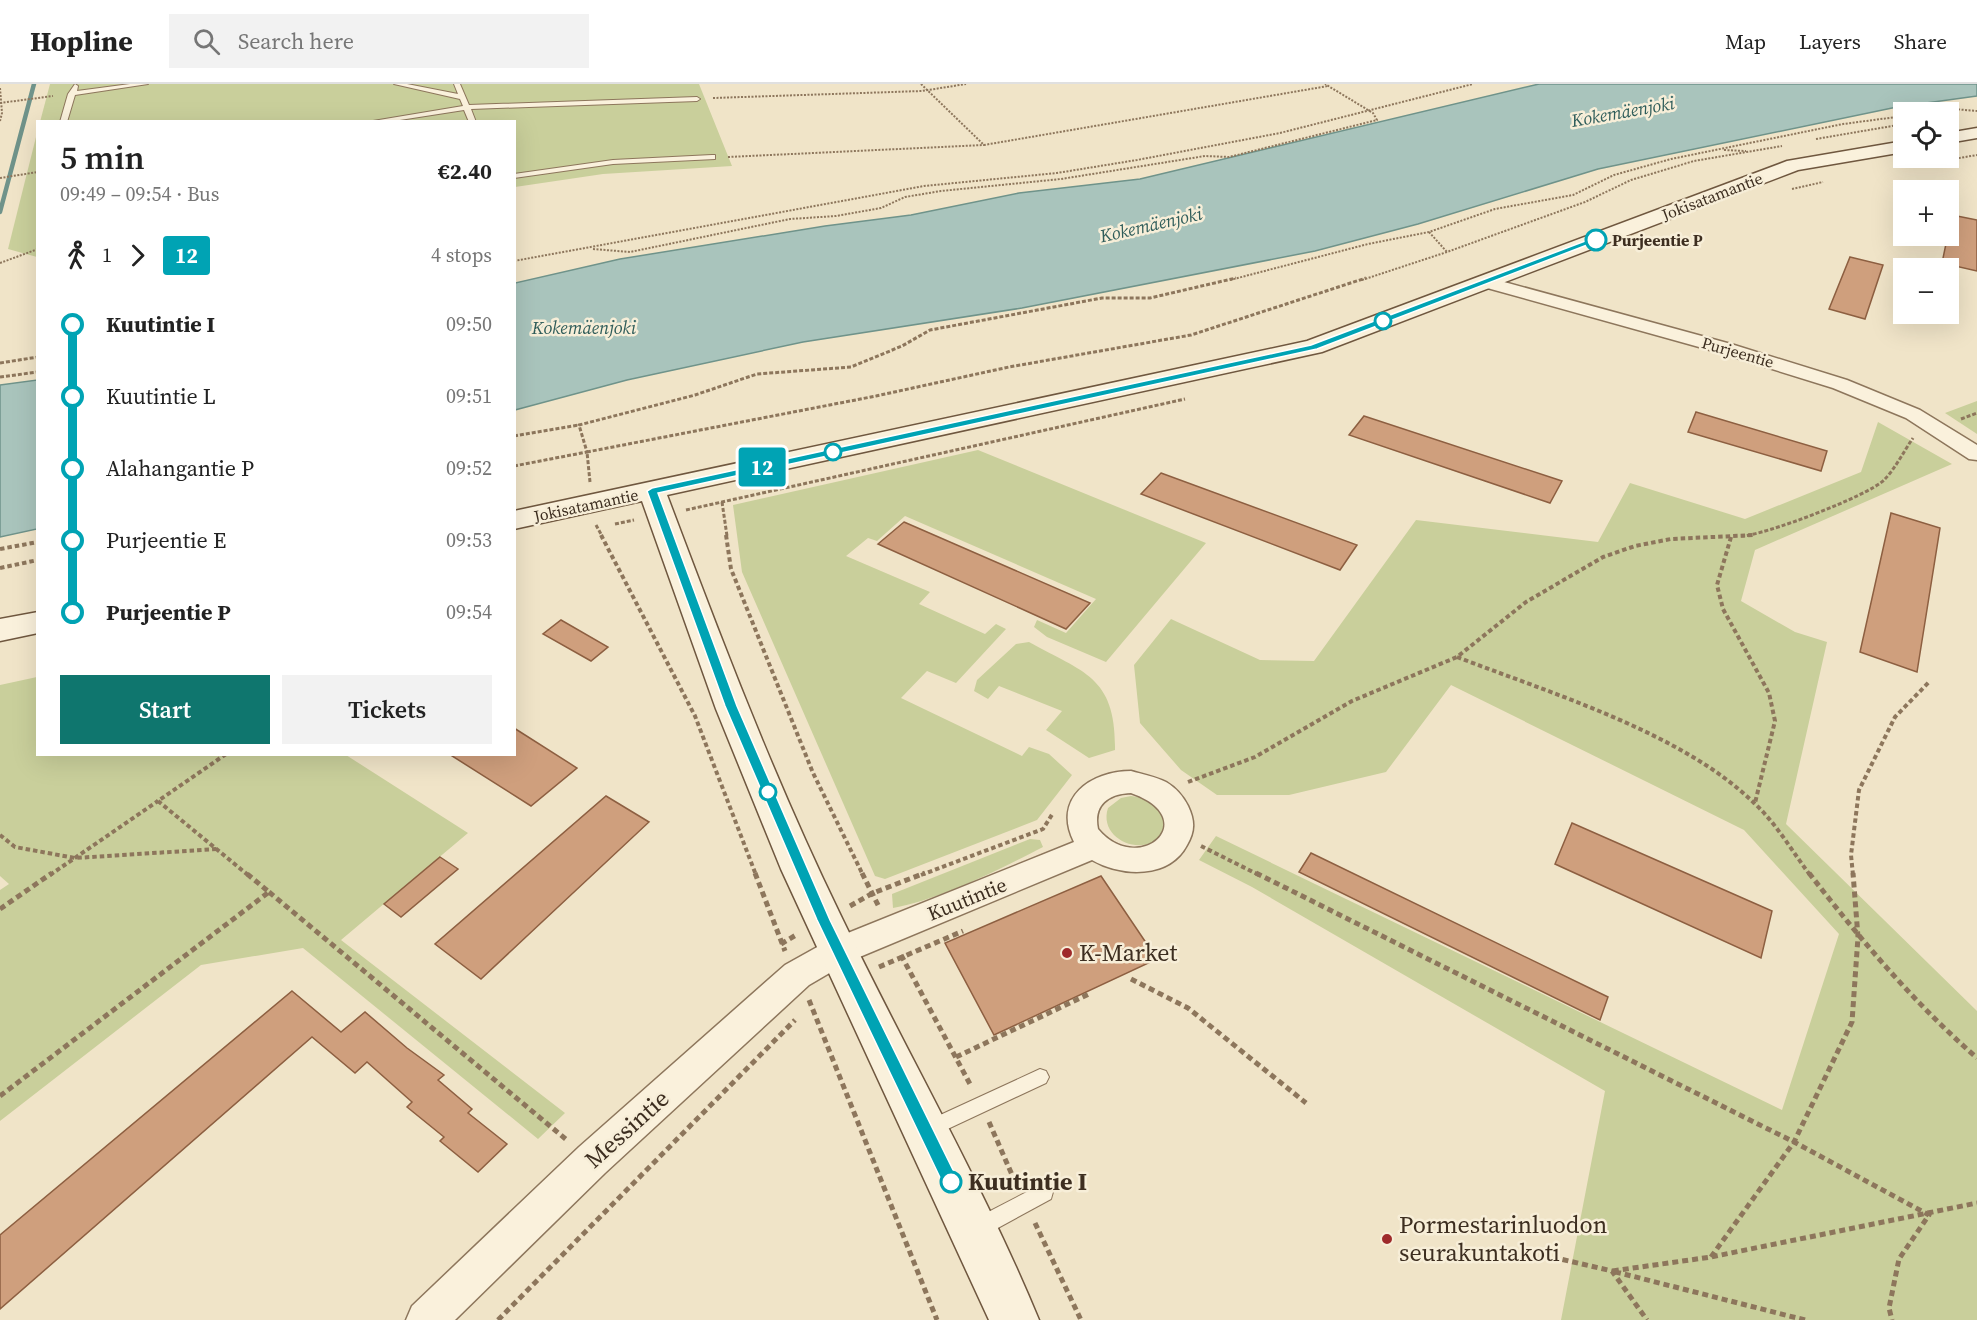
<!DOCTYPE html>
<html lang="en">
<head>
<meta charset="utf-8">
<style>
  body { margin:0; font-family:"Source Serif 4",serif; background:#f2f2f2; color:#222; height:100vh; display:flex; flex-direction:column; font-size:22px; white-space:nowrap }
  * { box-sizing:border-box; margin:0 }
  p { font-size:20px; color:#767676 }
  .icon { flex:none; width:33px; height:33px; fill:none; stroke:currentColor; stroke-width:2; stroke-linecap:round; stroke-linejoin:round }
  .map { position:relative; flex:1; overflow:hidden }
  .details { position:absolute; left:36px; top:36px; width:480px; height:636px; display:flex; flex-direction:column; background:#fff; border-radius:0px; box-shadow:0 6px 24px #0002 }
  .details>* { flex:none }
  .badge { padding:0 12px; border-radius:4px; font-size:21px; line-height:39px }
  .buttons { position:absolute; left:1893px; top:18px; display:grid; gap:12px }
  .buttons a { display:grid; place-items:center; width:66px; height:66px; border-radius:0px; background:#fff; box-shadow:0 6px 24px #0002; font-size:30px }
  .map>.badge { position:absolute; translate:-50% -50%; box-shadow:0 0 0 3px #fff }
  .legs { display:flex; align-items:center; gap:9px; height:66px; padding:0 24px; font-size:20px }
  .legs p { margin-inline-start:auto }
  .headline { display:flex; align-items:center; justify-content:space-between; height:102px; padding:0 24px }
  h1 { font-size:33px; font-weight:600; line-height:45px }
  .primary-button { display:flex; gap:12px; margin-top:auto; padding:12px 24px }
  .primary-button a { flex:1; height:69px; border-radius:0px; background:#0f766e; color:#fff; font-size:24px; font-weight:600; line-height:69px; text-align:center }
  .primary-button a+a { background:#f2f2f2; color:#222 }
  ul { padding:0 24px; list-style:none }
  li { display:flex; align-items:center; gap:21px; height:72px; font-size:22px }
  li i { display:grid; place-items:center; width:9px; height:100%; margin:0 8px; background:currentColor }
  li i::after { content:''; width:15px; height:15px; margin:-8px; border:4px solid; border-radius:50%; background:#fff }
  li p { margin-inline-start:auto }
  li:first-child i { background:linear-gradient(#0000 50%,currentColor 0) }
  li:last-child i { background:linear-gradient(currentColor 50%,#0000 0) }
  header { display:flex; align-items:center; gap:36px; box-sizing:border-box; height:84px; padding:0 30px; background:#fff; border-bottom:2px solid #e0e0e0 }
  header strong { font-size:28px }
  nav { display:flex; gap:33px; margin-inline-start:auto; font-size:21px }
  .search { width:420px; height:54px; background:#f2f2f2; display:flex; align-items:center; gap:15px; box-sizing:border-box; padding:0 21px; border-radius:0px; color:#767676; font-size:22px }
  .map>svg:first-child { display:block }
  .green { fill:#c9cf9b }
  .water { fill:#a9c4bc; stroke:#6f938a; stroke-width:1.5 }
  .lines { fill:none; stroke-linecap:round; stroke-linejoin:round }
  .stream { stroke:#6f938a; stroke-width:4.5 }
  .building { fill:#cf9f7d; stroke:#8d5f41; stroke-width:1.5 }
  .lane-casing { stroke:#8d765c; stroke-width:2 }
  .street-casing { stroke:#8d765c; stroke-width:3 }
  .secondary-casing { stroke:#6f573f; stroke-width:3 }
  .path-far3 { stroke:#8d765c; stroke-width:2; stroke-dasharray:2 1.5; stroke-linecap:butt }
  .path-far2 { stroke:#8d765c; stroke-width:3; stroke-dasharray:4 2; stroke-linecap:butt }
  .path-far1 { stroke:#8d765c; stroke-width:4; stroke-dasharray:4.5 3; stroke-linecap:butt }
  .path { stroke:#8d765c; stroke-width:5; stroke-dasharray:6 4; stroke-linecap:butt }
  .lane { fill:#faf1dc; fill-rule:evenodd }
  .street { fill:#faf1dc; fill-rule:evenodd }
  .secondary { fill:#faf1dc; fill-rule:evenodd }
  .line-1 { fill:#00a3b4; stroke:#fff; stroke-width:1.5 }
  .stop-1-dot { fill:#fff; stroke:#00a3b4; stroke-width:3 }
  .poi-dot { fill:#9e2a2b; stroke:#f7eed8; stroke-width:2 }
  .labels { text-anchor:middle; stroke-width:5; stroke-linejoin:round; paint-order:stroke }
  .far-street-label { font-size:16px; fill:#3d2e20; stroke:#f7eed8 }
  .far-stop-label { font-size:16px; font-weight:bold; fill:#3d2e20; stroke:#f7eed8; text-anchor:start }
  .far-water-label { font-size:18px; font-style:italic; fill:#2f5d5a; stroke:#f7eed8 }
  .street-label { font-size:20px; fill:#3d2e20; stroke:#f7eed8 }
  .near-poi-label { font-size:24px; fill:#3d2e20; stroke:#f7eed8; text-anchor:start }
  .near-street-label { font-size:24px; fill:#3d2e20; stroke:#f7eed8 }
  .near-stop-label { font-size:24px; font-weight:bold; fill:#3d2e20; stroke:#f7eed8; text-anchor:start }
</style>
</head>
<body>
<header>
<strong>Hopline</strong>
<div class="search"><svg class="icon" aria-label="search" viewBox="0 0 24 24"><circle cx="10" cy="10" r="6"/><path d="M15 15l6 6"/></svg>Search here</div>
<nav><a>Map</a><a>Layers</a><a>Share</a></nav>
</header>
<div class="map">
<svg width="1977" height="1236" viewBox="0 0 1977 1236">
  <rect width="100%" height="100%" fill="#f0e4c8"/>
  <!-- green -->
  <g class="green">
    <path d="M50,0H699L732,82L603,90L515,103L514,38H40Z"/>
    <path d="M37,49V173L8,165Z"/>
    <path d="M1977,317V350L1945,329Z"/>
    <path d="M1878,338L1952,380L1755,466L1741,517L1795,548L1827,558L1786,740L1977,927V1236H1561L1605,1007L1252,803L1199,776L1216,752L1782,1026L1839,850L1744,746L1451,601L1386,688L1289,711H1217L1181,686L1140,639L1134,581L1171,535L1260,576L1314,577L1416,436L1598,458L1630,399L1745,435L1861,388Z"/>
    <path d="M978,366L1206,459L1106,578L1047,553L1034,543L1037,536L1066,549L1096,515L905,432L877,457L868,454L846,472L930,508L919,520L985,550L996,540L1006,545L956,599L927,587L901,614L1022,672L1029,663L1049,670L1072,691L1037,736L885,795L875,792L742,488L733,421Z"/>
    <path d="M1029,558C1085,589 1116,593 1115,666L1089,674L1046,646L1062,627L999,602L988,615L974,607L977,596L1016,560Z"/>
    <path d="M37,593L38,670L346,671L468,749L341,856L565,1029L538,1055L303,864L201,881L0,1037V806L9,800L0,792V601Z"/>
    <path d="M1131,712L1150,715L1167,736C1165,742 1164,749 1160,753C1140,773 1098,754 1108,724L1121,714Z"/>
    <path d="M1030,755L1040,756L1043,763C1001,785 939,816 893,824L892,810Z"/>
  </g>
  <!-- water -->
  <g class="water">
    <path d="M1539,0H1977V12L1897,23L1598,85L1418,140L1315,167L1022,224L803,258L627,296L515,326V199L620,175L825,142L911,131L1019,109L1140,95Z"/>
    <path d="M37,296V445L0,453V301Z"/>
  </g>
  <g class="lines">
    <!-- stream -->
    <path class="stream" d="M0,128L34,0"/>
  </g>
  <!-- building -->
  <g class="building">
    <path d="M1952,131L1977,136V187L1942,179Z"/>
    <path d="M1850,173L1883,181L1865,235L1829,225Z"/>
    <path d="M1696,328L1827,367L1821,387L1688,348Z"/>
    <path d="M1364,332L1562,397L1550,419L1349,351Z"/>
    <path d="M1161,389L1357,461L1340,486L1141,410Z"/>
    <path d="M1891,429L1940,444L1917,588L1860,568Z"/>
    <path d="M904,438L1090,519L1066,545L878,460Z"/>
    <path d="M561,536L608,563L591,577L543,550Z"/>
    <path d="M514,644L577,684L531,722L449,670H514Z"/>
    <path d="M606,712L649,738L481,895L435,860Z"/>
    <path d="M1572,739L1772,827L1761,874L1555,780Z"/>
    <path d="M1311,769L1608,913L1600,936L1299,788Z"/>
    <path d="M440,773L458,785L401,833L384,820Z"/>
    <path d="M1101,792L1157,875L994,951L945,859Z"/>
    <path d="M292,907L341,948L365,928L407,964L444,991L438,996L472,1025L468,1029L507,1060L478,1088L440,1057L444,1053L407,1023L412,1018L367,978L355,989L312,953L0,1225V1151Z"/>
  </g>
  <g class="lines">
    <!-- lane casing -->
    <g class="lane-casing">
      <g id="lane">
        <path d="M75,0L78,2L77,7L130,0H148L75,11L67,38H60L68,10Z"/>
        <path d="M394,0H407L458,10L454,0H460L469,21L697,13L700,15L697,17L471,25L476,38H469L464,26L387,38H367L463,22L460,15Z"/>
        <path d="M712,71H715V75L613,80L514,94V90L613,76Z"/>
        <path d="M1040,985L1046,987L1049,993L1046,999L937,1050L931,1053L925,1050L922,1044L925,1038Z"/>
        <path d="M1044,1099L1051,1101L1053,1108L1051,1115L985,1151L978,1154L971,1151L968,1144L971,1137Z"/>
      </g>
    </g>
    <!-- street casing -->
    <g class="street-casing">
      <g id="street">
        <path d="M1486,193L1731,260L1847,296L1920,326L1977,361V376L1969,375L1906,334L1833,304L1717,268L1480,202L1477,198L1480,194Z"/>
        <path d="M1131,687C1142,690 1156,693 1166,698C1176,704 1183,712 1188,722C1195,737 1195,747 1187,761C1169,795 1122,793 1092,776L850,877L809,901L605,1089L455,1236H406L412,1222L579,1063L785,881L828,857L1074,758C1052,714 1091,687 1131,687ZM1131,709C1205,735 1139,794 1098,745C1093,721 1108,710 1131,709Z"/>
      </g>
    </g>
    <!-- secondary casing -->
    <g class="secondary-casing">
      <g id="secondary">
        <path d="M1977,44V54L1948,59V49Z"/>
        <path d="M1904,57V68L1798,86L1322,268L667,411C720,552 773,692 839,828C904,964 981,1096 1039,1236H989L781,785L716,625L642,417L514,445V427L1307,257L1787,77Z"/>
        <path d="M38,528V549L0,557V535Z"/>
      </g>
    </g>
    <!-- path-far3 -->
    <g class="path-far3">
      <path d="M921,0L984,61L1328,2"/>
      <path d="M0,4L2,29L0,37"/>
      <path d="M713,14L922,7L966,0"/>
      <path d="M0,19L53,12"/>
      <path d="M1920,28L1942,24L1977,27"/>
      <path d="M1816,55L1904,40"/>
      <path d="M1724,66L1746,67"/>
      <path d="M728,73L984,61"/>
      <path d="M1907,83L1977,71"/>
      <path d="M0,94L38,88"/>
      <path d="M1792,105L1823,98"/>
      <path d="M1429,148L1447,168"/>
      <path d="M593,165L630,168L790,135L836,132L881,124L905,113L941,107L1061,95L1205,72L1229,73L1377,36L1373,29L1325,0"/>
      <path d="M514,177L924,102L1057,89L1137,76L1280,49L1473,0"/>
      <path d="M0,179L38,165"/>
      <path d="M1230,196L1368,160L1429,148L1495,125L1573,111L1614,91L1671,75L1843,40L1904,32"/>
      <path d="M1362,196L1447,168L1585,118L1631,96L1694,77L1782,62"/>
    </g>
    <!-- path-far2 -->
    <g class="path-far2">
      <path d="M0,279L38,273"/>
      <path d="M0,293L38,288"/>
      <path d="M1961,335L1977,329"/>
      <path d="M514,352L579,341"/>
      <path d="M514,382L587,368L579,341L695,311L757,290L851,283L902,262L930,246L1102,214H1150L1236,194"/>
      <path d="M590,398L587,368L876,312L1009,283L1191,251L1366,194"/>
      <path d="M722,418L727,452"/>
      <path d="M686,426L1185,315"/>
      <path d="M615,440L634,436"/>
      <path d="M596,441L602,452"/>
      <path d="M1741,452C1763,452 1868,412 1884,396C1895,385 1904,367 1913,354"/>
    </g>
    <!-- path-far1 -->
    <g class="path-far1">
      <path d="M601,451L695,632L756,791"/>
      <path d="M726,451L731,485L813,689L863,791"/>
      <path d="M1731,453L1717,501L1723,525L1769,609L1775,637L1755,719"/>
      <path d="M0,465L38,458"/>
      <path d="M0,484L38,476"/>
      <path d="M1457,573C1550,609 1683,649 1754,719C1776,739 1792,767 1810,791"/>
      <path d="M226,670L158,717L248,791"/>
      <path d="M1188,698L1255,673L1352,617L1457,573L1526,518L1603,473L1635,462L1671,455L1755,451"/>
      <path d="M0,751L15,763L75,774L217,765"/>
      <path d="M1201,762L1259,791"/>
      <path d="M50,791L158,717"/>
      <path d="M921,791L1043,745L1053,729"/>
      <path d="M1853,791L1851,771L1859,706L1895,633L1930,597"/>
    </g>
    <!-- path -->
    <g class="path">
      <path d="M755,789L785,867"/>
      <path d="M862,789L879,823"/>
      <path d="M1256,789L1794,1058L1929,1131L1899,1175L1889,1224L1892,1236"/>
      <path d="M1809,789C1860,855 1914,919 1977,974"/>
      <path d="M269,808L568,1057"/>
      <path d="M850,822L873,809L925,789"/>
      <path d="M0,825L52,789"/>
      <path d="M781,860L796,851"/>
      <path d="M901,871L971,1002"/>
      <path d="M879,883L963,847"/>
      <path d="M1131,895L1188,924L1306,1019"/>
      <path d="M809,916L937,1236"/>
      <path d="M956,973L1091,909"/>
      <path d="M0,1012L269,808L246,789"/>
      <path d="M989,1038L1016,1100"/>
      <path d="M1035,1139L1081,1236"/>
      <path d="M1543,1171L1612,1187L1647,1236"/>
      <path d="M1711,1173L1794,1058L1852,938L1858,853L1853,789"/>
      <path d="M498,1236L795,936"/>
      <path d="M1805,1236L1612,1187L1711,1173L1977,1119"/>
    </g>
    <!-- lane -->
    <use href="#lane" class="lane"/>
    <!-- street -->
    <use href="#street" class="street"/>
    <!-- secondary -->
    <use href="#secondary" class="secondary"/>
  </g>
  <!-- line-1 -->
  <path class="line-1" d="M1593,154L1600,156L1317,265L658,409L737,622L830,836L959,1098L957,1104L951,1106L945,1104L817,836L725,622L647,407L652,404L1311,261Z"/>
  <!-- markers -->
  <g class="stop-1-dot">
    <circle cx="1596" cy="156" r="10"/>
    <circle cx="1383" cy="237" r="8"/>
    <circle cx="833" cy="368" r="8"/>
    <circle cx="768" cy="708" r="8"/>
    <circle cx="951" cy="1098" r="10"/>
  </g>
  <g class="poi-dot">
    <circle cx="1067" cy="869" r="6"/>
    <circle cx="1387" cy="1155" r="6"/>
  </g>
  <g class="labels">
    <!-- far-street labels -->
    <g class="far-street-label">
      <text transform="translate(1712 112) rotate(-21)" y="6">Jokisatamantie</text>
      <text transform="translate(1738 268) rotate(16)" y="6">Purjeentie</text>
      <text transform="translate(586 421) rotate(-12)" y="6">Jokisatamantie</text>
    </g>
    <!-- far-stop labels -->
    <g class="far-stop-label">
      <text x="1612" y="162">Purjeentie P</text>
    </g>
    <!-- far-water labels -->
    <g class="far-water-label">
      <text transform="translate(1623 28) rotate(-10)" y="6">Kokemäenjoki</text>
      <text transform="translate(1151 141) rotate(-13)" y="6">Kokemäenjoki</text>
      <text x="584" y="250">Kokemäenjoki</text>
    </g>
    <!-- street labels -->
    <g class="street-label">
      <text transform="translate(967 815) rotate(-22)" y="7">Kuutintie</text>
    </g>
    <!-- near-poi labels -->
    <g class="near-poi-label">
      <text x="1079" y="877">K-Market</text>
      <text x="1399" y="1149">Pormestarinluodon<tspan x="1399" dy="28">seurakuntakoti</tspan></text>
    </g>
    <!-- near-street labels -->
    <g class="near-street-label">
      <text transform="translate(627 1045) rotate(-42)" y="8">Messintie</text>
    </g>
    <!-- near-stop labels -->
    <g class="near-stop-label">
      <text x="968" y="1106">Kuutintie I</text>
    </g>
  </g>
</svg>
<div class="buttons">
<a><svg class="icon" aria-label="locate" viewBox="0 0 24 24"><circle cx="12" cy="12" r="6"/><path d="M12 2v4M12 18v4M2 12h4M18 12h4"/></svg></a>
<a>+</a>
<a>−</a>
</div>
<b class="badge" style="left:762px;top:383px;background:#00a3b4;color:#fff">12</b>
<section class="details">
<div class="headline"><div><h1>5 min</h1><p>09:49 – 09:54 · Bus</p></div><b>€2.40</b></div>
<div class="legs"><svg class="icon" aria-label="walk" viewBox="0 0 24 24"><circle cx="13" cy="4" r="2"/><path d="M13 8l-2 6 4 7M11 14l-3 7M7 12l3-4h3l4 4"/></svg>1<svg class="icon" aria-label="forward" viewBox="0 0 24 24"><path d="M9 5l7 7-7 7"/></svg><b class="badge" style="background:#00a3b4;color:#fff">12</b><p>4 stops</p></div>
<ul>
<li><i style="color:#00a3b4"></i><b>Kuutintie I</b><p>09:50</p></li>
<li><i style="color:#00a3b4"></i><span>Kuutintie L</span><p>09:51</p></li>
<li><i style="color:#00a3b4"></i><span>Alahangantie P</span><p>09:52</p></li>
<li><i style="color:#00a3b4"></i><span>Purjeentie E</span><p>09:53</p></li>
<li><i style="color:#00a3b4"></i><b>Purjeentie P</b><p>09:54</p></li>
</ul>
<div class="primary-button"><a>Start</a><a>Tickets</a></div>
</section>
</div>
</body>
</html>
